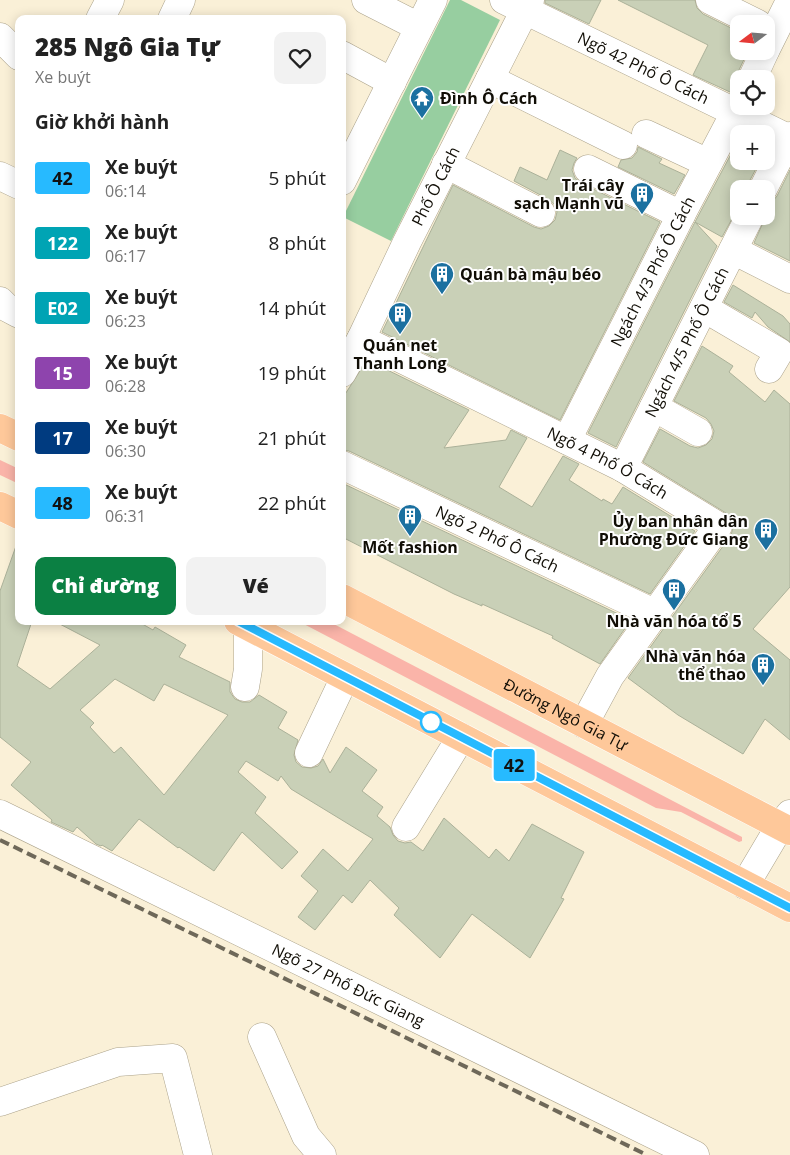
<!DOCTYPE html>
<html lang="vi">
<head>
<meta charset="utf-8">
<style>
  body { margin:0; font-family:"Open Sans",sans-serif; background:#f2f2f2; color:#222; height:100vh; display:flex; flex-direction:column; font-size:19px; white-space:nowrap }
  * { box-sizing:border-box; margin:0 }
  p { font-size:16px; color:#767676 }
  .icon { flex:none; width:28px; height:28px; fill:none; stroke:currentColor; stroke-width:2; stroke-linecap:round; stroke-linejoin:round }
  .map { position:relative; flex:1; overflow:hidden }
  .side { position:absolute; left:15px; top:15px; width:331px; height:610px; display:flex; flex-direction:column; background:#fff; border-radius:10px; box-shadow:0 2px 12px #0003 }
  .side>* { flex:none }
  .badge { padding:0 10px; border-radius:4px; font-size:18px; line-height:32px }
  .needle { width:32px; rotate:254deg }
  .buttons { position:absolute; left:730px; top:15px; display:grid; gap:10px }
  .buttons a { display:grid; place-items:center; width:45px; height:45px; border-radius:10px; background:#fff; box-shadow:0 2px 12px #0003; font-size:25px }
  .map>.badge { position:absolute; translate:-50% -50%; box-shadow:0 0 0 2px #fff }
  h2 { padding:0 20px; font-size:19px; line-height:45px }
  .round { display:grid; place-items:center; flex:none; width:52px; height:52px; border-radius:10px; background:#f2f2f2 }
  .summary { display:flex; align-items:center; justify-content:space-between; height:85px; padding:0 20px }
  h1 { font-size:24px; font-weight:800; line-height:38px }
  .action { display:flex; gap:10px; margin-top:auto; padding:10px 20px }
  .action a { flex:1; height:58px; border-radius:10px; background:#0b8043; color:#fff; font-size:20px; font-weight:800; line-height:58px; text-align:center }
  .action a+a { background:#f2f2f2; color:#222 }
  ul { padding:0; list-style:none }
  li { display:flex; align-items:center; gap:15px; height:65px; padding:0 20px }
  li div { flex:1 }
  li b { display:block; font-size:19px }
  li em { font-style:normal }
  li .badge { min-width:55px; font-weight:700; text-align:center }
  .map>svg:first-child { display:block }
  .green { fill:#fab4a9 }
  .water { fill:#97cea0 }
  .building { fill:#c9d0b7; stroke:#abb199; fill-rule:evenodd }
  .lines { fill:none; stroke-linecap:round; stroke-linejoin:round }
  .minor-casing { stroke:#aba28a; stroke-width:29 }
  .major-casing { stroke:#fff; stroke-width:29 }
  .minor { stroke:#fff; stroke-width:28 }
  .major { stroke:#fec89a; stroke-width:28 }
  .rail { stroke:#6e6859; stroke-width:4; stroke-dasharray:10 5; stroke-linecap:butt }
  .line-casing { stroke:#fff; stroke-width:11 }
  .line { stroke:#27baff; stroke-width:8 }
  .stop-dot { fill:#fff; stroke:#27baff; stroke-width:2.5 }
  .labels { text-anchor:middle; stroke-width:4; stroke-linejoin:round; paint-order:stroke }
  .street-label { font-size:16px; fill:#100d05; stroke:#fefefe }
  .poi-label { font-size:16px; font-weight:bold; fill:#100d05; stroke:#fefefe; text-anchor:end }
</style>
</head>
<body>
<div class="map">
<svg width="790" height="1155" viewBox="0 0 790 1155">
  <rect width="100%" height="100%" fill="#faf0d7"/>
  <!-- green -->
  <g class="green">
    <path d="M0,460L19,469V484L0,475Z"/>
    <path d="M298,621H328L742,837V841L739,842L681,812L656,808Z"/>
  </g>
  <!-- water -->
  <path class="water" d="M450,0H461L500,20L391,241L343,217Z"/>
  <!-- building -->
  <g class="building">
    <path d="M545,0H601L589,24L545,3Z"/>
    <path d="M618,0H695L697,8L703,14L739,32V51H748L738,72L737,83L733,91L730,92L693,75L708,45Z"/>
    <path d="M739,139V161H760L749,182L748,189H739V206L722,237L695,222Z"/>
    <path d="M638,147L662,159L659,163L685,175L674,194L618,167L621,160L632,158L637,152Z"/>
    <path d="M560,150L577,158L574,163L572,170L575,178L581,183L660,222L560,420L382,332L453,185L534,227L541,229L549,226L555,220L557,212L554,204L548,199L514,181L520,167L547,180Z"/>
    <path d="M790,170V261L754,243L766,216V204L772,202L777,196Z"/>
    <path d="M695,222L717,246L616,447L588,433Z"/>
    <path d="M733,285L783,316L790,324V342L768,327L755,312L752,318L724,302Z"/>
    <path d="M702,346L733,366L729,372L765,402L774,390L790,404V587L753,629L790,660V740L765,719L743,754L678,715L628,678L731,535L733,528L732,519L726,513L643,462L660,429L690,446L698,448L706,445L712,439L714,431L711,424L706,418L674,401Z"/>
    <path d="M367,360L469,410L444,448L506,440L511,430L527,438L499,487L532,507L563,456L579,464L569,480L602,501L603,499L612,504L623,487L695,531L650,594L349,451L342,450V399Z"/>
    <path d="M342,483L631,620L600,664L552,638L553,636L482,604V606L454,594L342,537Z"/>
    <path d="M16,546L19,547V621H32L17,666L50,689L100,645L54,621H137L153,630L155,627L186,645L179,657L230,682V692L235,699L242,702H250L259,695L287,712L278,728L298,740L294,755L296,762L302,767L311,768L318,766L323,759L330,773L346,747L377,770L362,791L383,807L377,816L390,827L393,835L398,841L405,843L411,842L423,851L444,818L489,858L496,849L509,861L532,824L584,852L561,898L564,899L530,958L472,914L440,958L394,915L399,908L370,880L352,903L343,895L315,930L298,917L318,891L301,876L323,849L348,871L373,839L291,789L281,776L278,781L246,761L238,772L266,797L255,813L298,852L282,869L242,832L214,871L179,847L178,848L139,819L112,851L102,845L101,846L96,844L77,827L73,832L51,822L52,820L11,785L31,762L0,737V591ZM115,679L154,701L164,684L228,715L164,795L121,747L114,753L90,727L94,723L80,710Z"/>
  </g>
  <g class="lines">
    <!-- minor casing -->
    <g class="minor-casing">
      <g id="minor">
        <path d="M366,0L419,27"/>
        <path id="s1" d="M504,0L790,139"/>
        <path d="M710,0L758,24"/>
        <path d="M100,19L110,0"/>
        <path d="M172,19L181,0"/>
        <path d="M0,37L19,56"/>
        <path d="M766,49L790,1"/>
        <path d="M342,55L392,82"/>
        <path d="M490,79L623,145"/>
        <path d="M752,79L765,51"/>
        <path d="M646,134L708,163"/>
        <path d="M446,164L541,213"/>
        <path d="M588,169L681,215"/>
        <path d="M0,176L19,185"/>
        <path d="M342,181L433,0"/>
        <path d="M763,189L790,136"/>
        <path d="M733,250L790,279"/>
        <path d="M0,301L6,307L19,314"/>
        <path d="M704,308L779,352L769,369"/>
        <path id="s2" d="M361,339L623,468L718,526L610,676L584,724"/>
        <path id="s3" d="M342,373L361,339L407,242L530,0"/>
        <path d="M654,407L698,432"/>
        <path id="s4" d="M567,440L681,215L739,105"/>
        <path id="s5" d="M342,465L654,613"/>
        <path id="s6" d="M623,468L750,216"/>
        <path d="M245,687L248,669V626"/>
        <path d="M309,753L345,677"/>
        <path id="s7" d="M0,814L695,1155"/>
        <path d="M406,827L461,737"/>
        <path d="M745,885L780,826L790,814"/>
        <path d="M262,1037L306,1136L322,1155"/>
        <path d="M0,1102L118,1062L173,1058L198,1155"/>
      </g>
    </g>
    <!-- major casing -->
    <g class="major-casing">
      <g id="major">
        <path d="M0,428L19,437"/>
        <path d="M0,506L19,515"/>
        <path id="s8" d="M342,598L790,831"/>
        <path d="M238,621L790,908"/>
      </g>
    </g>
    <!-- minor -->
    <use href="#minor" class="minor"/>
    <!-- major -->
    <use href="#major" class="major"/>
    <!-- rail -->
    <path class="rail" d="M0,840L647,1155"/>
  </g>
  <g class="lines">
    <!-- line casing -->
    <g class="line-casing">
      <path id="line" d="M238,621L790,908"/>
    </g>
    <!-- line -->
    <use href="#line" class="line"/>
  </g>
  <!-- icons -->
  <defs>
    <g id="temple-pin" transform="scale(1.25)"><path d="M0 17L-7.5 6A9.5 9.5 0 1 1 7.5 6Z" fill="#1b70a0" stroke="#fefefe"/><path d="M0-6L5-2H3V0L6.5 2.5H4V6H1.5V3h-3V6H-4V2.5H-6.5L-3 0V-2H-5Z" fill="#fff"/></g>
    <g id="building-pin" transform="scale(1.25)"><path d="M0 17L-7.5 6A9.5 9.5 0 1 1 7.5 6Z" fill="#1b70a0" stroke="#fefefe"/><path d="M-4-6H4V6H1V3H-1V6H-4ZM-2.5-4.3h1.7v1.8h-1.7ZM.8-4.3h1.7v1.8H.8ZM-2.5-1h1.7V.8h-1.7ZM.8-1h1.7V.8H.8Z" fill="#fff"/></g>
  </defs>
  <g fill-rule="evenodd">
    <use href="#temple-pin" x="422" y="98"/>
    <use href="#building-pin" x="642" y="194"/>
    <use href="#building-pin" x="442" y="274"/>
    <use href="#building-pin" x="400" y="314"/>
    <use href="#building-pin" x="410" y="516"/>
    <use href="#building-pin" x="766" y="530"/>
    <use href="#building-pin" x="674" y="590"/>
    <use href="#building-pin" x="763" y="665"/>
  </g>
  <!-- markers -->
  <circle class="stop-dot" cx="431" cy="722" r="10"/>
  <g class="labels">
    <!-- street labels -->
    <g class="street-label">
      <text dy="6" stroke="none"><textPath href="#s1" startOffset="155">Ngõ 42 Phố Ô Cách</textPath></text>
      <text dy="6" stroke="none"><textPath href="#s3" startOffset="209">Phố Ô Cách</textPath></text>
      <text dy="6" stroke="none"><textPath href="#s4" startOffset="189">Ngách 4/3 Phố Ô Cách</textPath></text>
      <text dy="6" stroke="none"><textPath href="#s6" startOffset="141">Ngách 4/5 Phố Ô Cách</textPath></text>
      <text dy="6" stroke="none"><textPath href="#s2" startOffset="276">Ngõ 4 Phố Ô Cách</textPath></text>
      <text dy="6" stroke="none"><textPath href="#s5" startOffset="172">Ngõ 2 Phố Ô Cách</textPath></text>
      <text dy="6" stroke="none"><textPath href="#s8" startOffset="252">Đường Ngô Gia Tự</textPath></text>
      <text dy="6" stroke="none"><textPath href="#s7" startOffset="388">Ngõ 27 Phố Đức Giang</textPath></text>
    </g>
    <!-- poi labels -->
    <g class="poi-label">
      <text x="440" y="104" text-anchor="start">Đình Ô Cách</text>
      <text x="624" y="191">Trái cây<tspan x="624" dy="18">sạch Mạnh vũ</tspan></text>
      <text x="460" y="280" text-anchor="start">Quán bà mậu béo</text>
      <text x="400" y="351" text-anchor="middle">Quán net<tspan x="400" dy="18">Thanh Long</tspan></text>
      <text x="748" y="527">Ủy ban nhân dân<tspan x="748" dy="18">Phường Đức Giang</tspan></text>
      <text x="410" y="553" text-anchor="middle">Mốt fashion</text>
      <text x="674" y="627" text-anchor="middle">Nhà văn hóa tổ 5</text>
      <text x="746" y="662">Nhà văn hóa<tspan x="746" dy="18">thể thao</tspan></text>
    </g>
  </g>
</svg>
<div class="buttons">
<a><svg class="needle" viewBox="-14 -14 28 28"><path d="M0-13l5 13h-10z" fill="#e53935"/><path d="M0 13l5-13h-10z" fill="#767676"/></svg></a>
<a><svg class="icon" aria-label="locate" viewBox="0 0 24 24"><circle cx="12" cy="12" r="6"/><path d="M12 2v4M12 18v4M2 12h4M18 12h4"/></svg></a>
<a>+</a>
<a>−</a>
</div>
<b class="badge" style="left:514px;top:765px;background:#27baff;color:#111">42</b>
<section class="side">
<div class="summary"><div><h1>285 Ngô Gia Tự</h1><p>Xe buýt</p></div><a class="round"><svg class="icon" aria-label="heart" viewBox="0 0 24 24"><path d="M12 20l-8-8c-3-5 5-10 8-4 3-6 11-1 8 4z"/></svg></a></div>
<h2>Giờ khởi hành</h2>
<ul>
<li><span class="badge" style="background:#27baff;color:#111">42</span><div><b>Xe buýt</b><p>06:14</p></div><em>5 phút</em></li>
<li><span class="badge" style="background:#00a4b4;color:#fff">122</span><div><b>Xe buýt</b><p>06:17</p></div><em>8 phút</em></li>
<li><span class="badge" style="background:#00a3b4;color:#fff">E02</span><div><b>Xe buýt</b><p>06:23</p></div><em>14 phút</em></li>
<li><span class="badge" style="background:#8e44ad;color:#fff">15</span><div><b>Xe buýt</b><p>06:28</p></div><em>19 phút</em></li>
<li><span class="badge" style="background:#003b80;color:#fff">17</span><div><b>Xe buýt</b><p>06:30</p></div><em>21 phút</em></li>
<li><span class="badge" style="background:#27baff;color:#111">48</span><div><b>Xe buýt</b><p>06:31</p></div><em>22 phút</em></li>
</ul>
<div class="action"><a>Chỉ đường</a><a>Vé</a></div>
</section>
</div>
</body>
</html>
